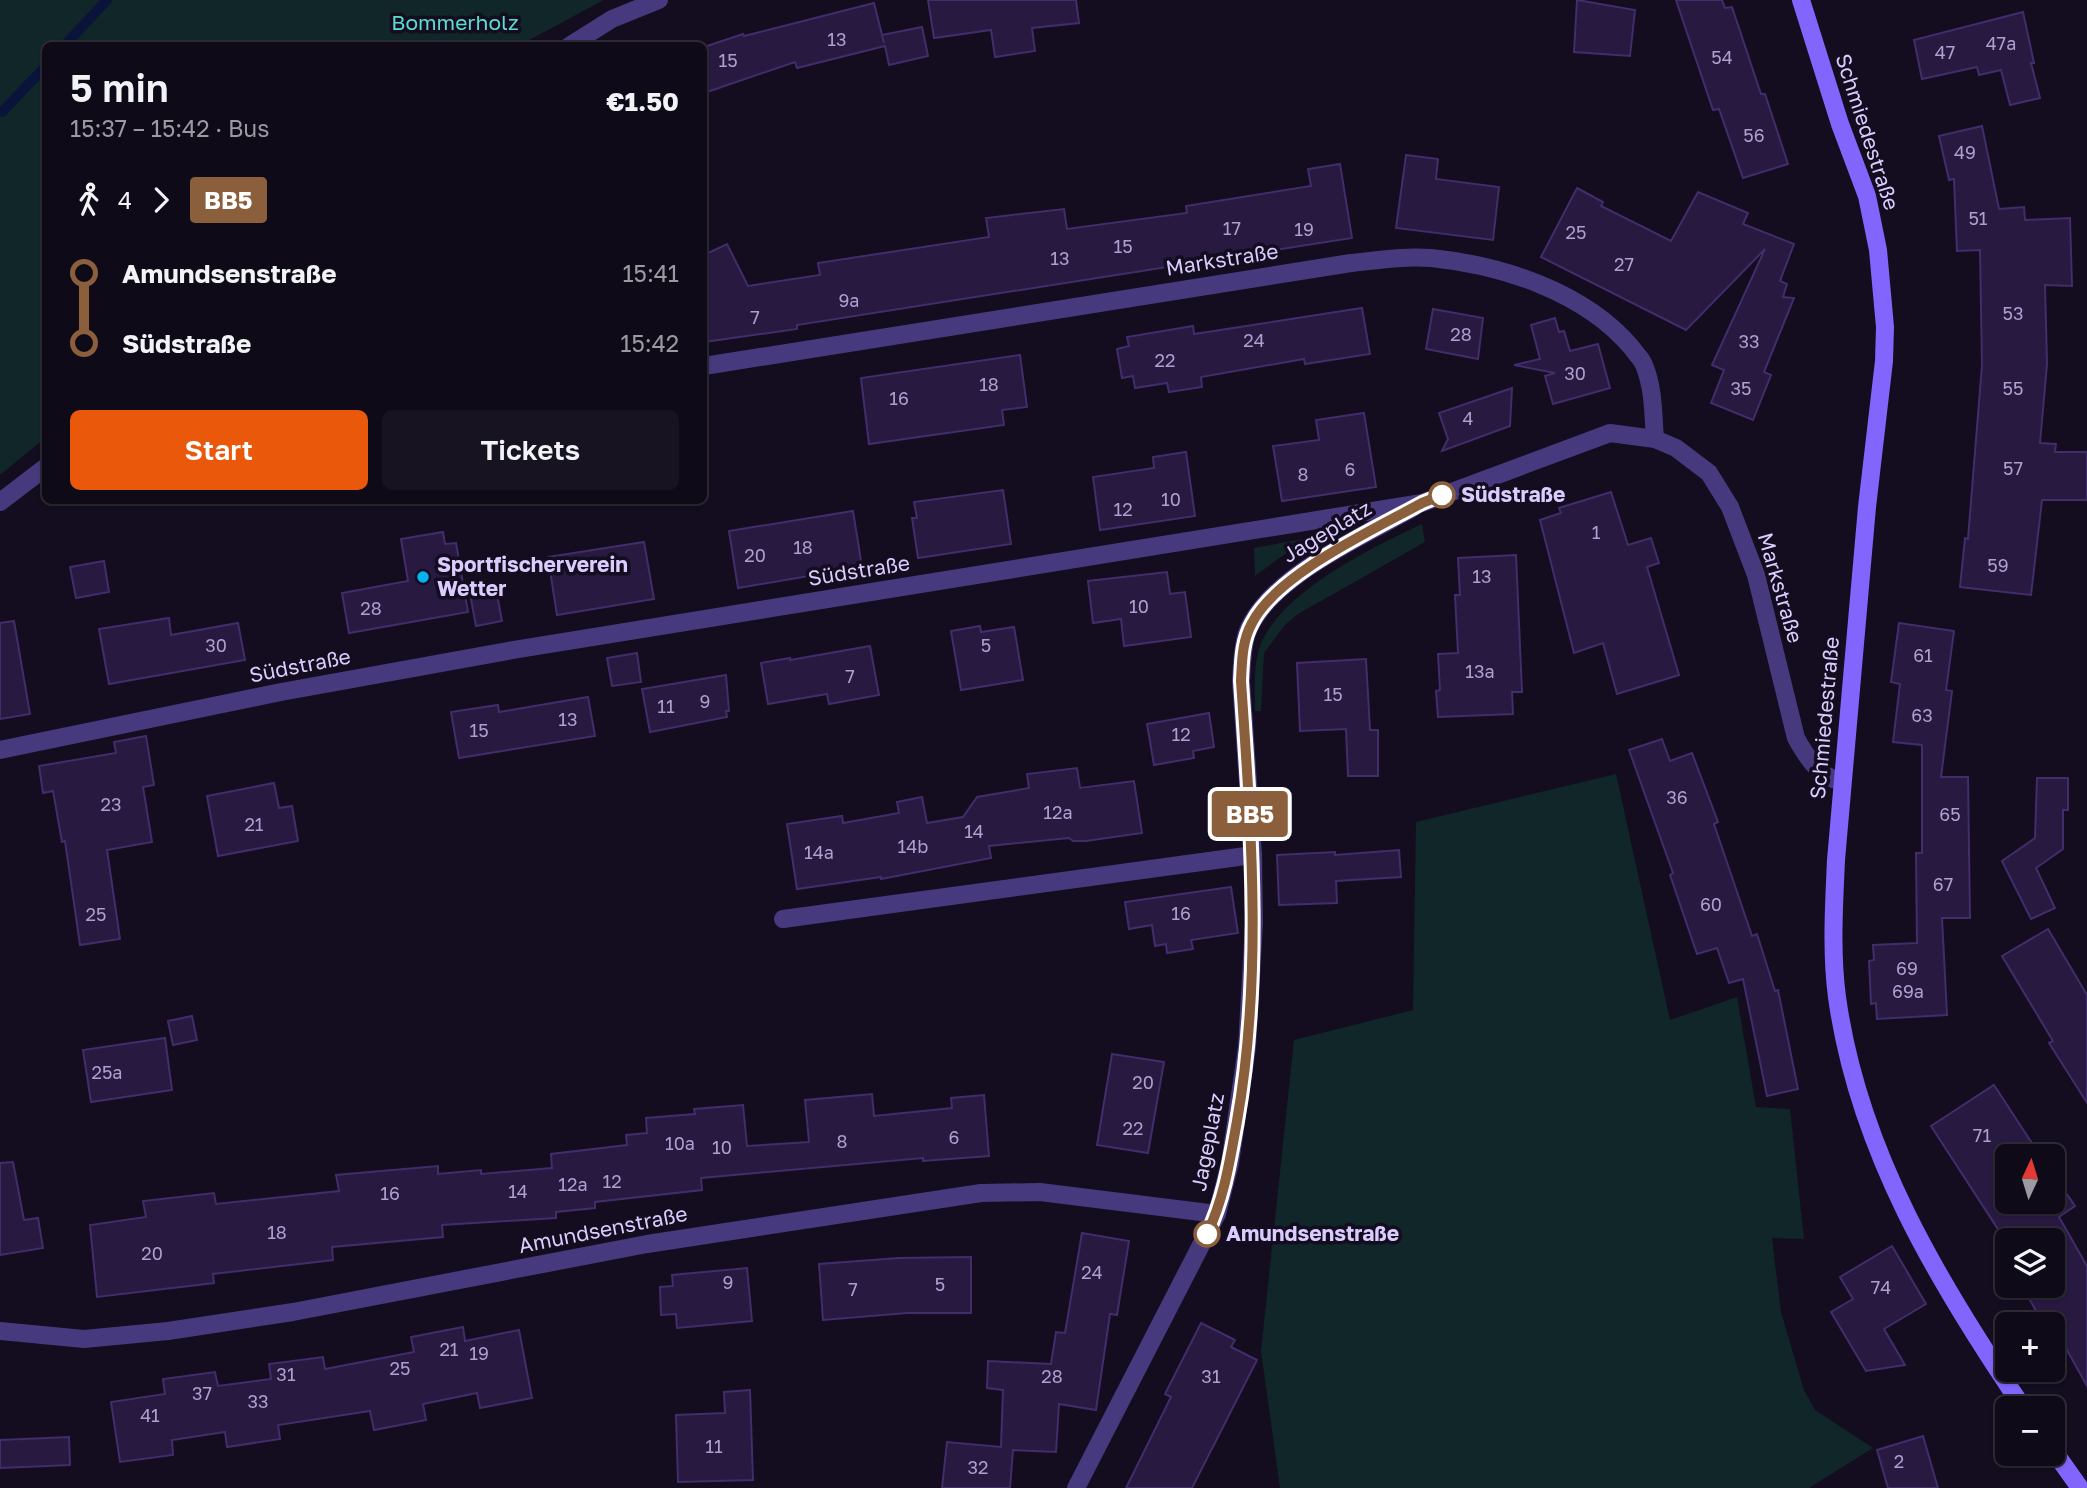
<!DOCTYPE html>
<html lang="en">
<head>
<meta charset="utf-8">
<style>
  body { margin:0; font-family:"Golos Text",sans-serif; background:#171320; color:#f1f3f6; height:100vh; display:flex; flex-direction:column; font-size:26px; white-space:nowrap }
  * { box-sizing:border-box; margin:0 }
  p { font-size:23px; color:#9b9aa1 }
  .icon { flex:none; width:38px; height:38px; fill:none; stroke:currentColor; stroke-width:2; stroke-linecap:round; stroke-linejoin:round }
  .map { position:relative; flex:1; overflow:hidden }
  .drawer { position:absolute; left:42px; top:42px; width:665px; height:462px; display:flex; flex-direction:column; background:#0e0a17; border-radius:10px; box-shadow:0 2px 5px #0004,0 0 0 2px #2e2b36 }
  .drawer>* { flex:none }
  .badge { padding:0 14px; border-radius:5px; font-size:24px; line-height:46px }
  .needle { width:46px; rotate:4deg }
  .tools { position:absolute; left:1995px; top:1144px; display:grid; gap:14px }
  .tools a { display:grid; place-items:center; width:70px; height:70px; border-radius:10px; background:#0e0a17; box-shadow:0 2px 5px #0004,0 0 0 2px #2e2b36; font-size:35px }
  .map>.badge { position:absolute; translate:-50% -50%; box-shadow:0 0 0 4px #fff }
  .legs { display:flex; align-items:center; gap:10px; height:77px; padding:0 28px; font-size:23px }
  .legs p { margin-inline-start:auto }
  .summary { display:flex; align-items:center; justify-content:space-between; height:119px; padding:0 28px }
  h1 { font-size:38px; font-weight:600; line-height:52px }
  .cta { display:flex; gap:14px; margin-top:auto; padding:14px 28px }
  .cta a { flex:1; height:80px; border-radius:10px; background:#ea580c; color:#fff; font-size:28px; font-weight:600; line-height:80px; text-align:center }
  .cta a+a { background:#171320; color:#f1f3f6 }
  ul { padding:0 28px; list-style:none }
  li { display:flex; align-items:center; gap:24px; height:70px; font-size:26px }
  li i { display:grid; place-items:center; width:10px; height:100%; margin:0 9px; background:currentColor }
  li i::after { content:''; width:18px; height:18px; margin:-9px; border:5px solid; border-radius:50%; background:#0e0a17 }
  li p { margin-inline-start:auto }
  li:first-child i { background:linear-gradient(#0000 50%,currentColor 0) }
  li:last-child i { background:linear-gradient(currentColor 50%,#0000 0) }
  .map>svg:first-child { display:block }
  .green { fill:#102629 }
  .lines { fill:none; stroke-linecap:round; stroke-linejoin:round }
  .stream { stroke:#0a143b; stroke-width:10 }
  .building { fill:#271940; stroke:#432c6b; stroke-width:2 }
  .minor { stroke:#47397d; stroke-width:18 }
  .secondary { stroke:#8265fc; stroke-width:18 }
  .line-1-casing { stroke:#fff; stroke-width:16 }
  .line-1 { stroke:#8b5e3c; stroke-width:10 }
  .stop-1-dot { fill:#fff; stroke:#8b5e3c; stroke-width:3.5 }
  .poi-dot { fill:#05b2f1; stroke:#130d1f; stroke-width:2.5 }
  .labels { text-anchor:middle; stroke-width:7; stroke-linejoin:round; paint-order:stroke }
  .number-label { font-size:18px; fill:#ad9fce }
  .park-label { font-size:21px; fill:#5adcd1; stroke:#130d1f }
  .street-label { font-size:21px; fill:#daccfe; stroke:#130d1f }
  .stop-label { font-size:21px; font-weight:bold; fill:#daccfe; stroke:#130d1f; text-anchor:start }
  .poi-label { font-size:21px; font-weight:bold; fill:#daccfe; stroke:#130d1f; text-anchor:start }
</style>
</head>
<body>
<div class="map">
<svg width="2087" height="1488" viewBox="0 0 2087 1488">
  <rect width="100%" height="100%" fill="#130d1f"/>
  <!-- green -->
  <g class="green">
    <path d="M0,0H602V1L520,45L46,46L45,438L0,475Z"/>
    <path d="M1422,524L1425,542L1298,614L1284,626L1264,653L1261,711H1255C1255,689 1253,667 1260,646C1280,592 1373,547 1422,524Z"/>
    <path d="M1324,535L1289,551L1255,576L1254,548Z"/>
    <path d="M1616,774L1670,1020L1737,997L1756,1107L1790,1109L1804,1239L1772,1238L1781,1312L1804,1390L1815,1410L1873,1448L1809,1488H1280L1261,1351L1294,1040L1413,1010L1416,822Z"/>
  </g>
  <g class="lines">
    <!-- stream -->
    <g class="stream">
      <path d="M64,46L107,0"/>
      <path d="M2,112L46,66"/>
    </g>
  </g>
  <!-- building -->
  <g class="building">
    <path d="M928,0H1076L1079,23L1032,28L1035,51L995,57L991,30L934,38Z"/>
    <path d="M1577,0L1635,10L1630,56L1574,52Z"/>
    <path d="M1676,0H1722L1725,8L1732,7L1761,94H1765L1788,164L1743,178L1719,109L1713,110Z"/>
    <path d="M874,3L884,43L882,35L922,27L928,56L889,65L885,46L797,68L795,62L704,93V47L743,34L744,36Z"/>
    <path d="M2023,12L2034,63H2031L2040,98L2010,105L2001,70L1979,75L1977,67L1922,79L1914,40Z"/>
    <path d="M1982,126L1999,209L2024,207L2025,220L2070,218L2072,286L2045,285L2047,364L2040,443L2056,444L2055,452H2087V500H2042L2031,595L1960,587L1965,538L1968,539L1982,365L1980,250L1957,251L1954,179L1949,180L1939,136Z"/>
    <path d="M1406,155L1438,159L1436,179L1499,187L1493,240L1396,228Z"/>
    <path d="M1340,164L1352,238L797,325V329L704,342V255L727,244L748,286L820,275L818,263L989,237L986,218L1064,209L1067,229L1187,213L1186,206L1311,186L1308,169Z"/>
    <path d="M1577,188L1603,202L1601,206L1671,241L1698,192L1748,213L1743,224L1794,244L1780,281L1787,284L1783,297L1794,298L1764,372L1771,375L1753,420L1711,403L1724,370L1712,365L1765,249L1686,330L1541,257Z"/>
    <path d="M1362,308L1370,354L1305,364L1304,359L1201,377L1202,387L1169,392L1167,383L1135,388L1133,376L1122,378L1117,349L1129,346L1127,337L1193,326L1194,334Z"/>
    <path d="M1433,309L1483,318L1478,359L1426,349Z"/>
    <path d="M1555,318L1559,332L1564,331L1570,351L1598,344L1610,388L1553,404L1545,376L1555,373L1514,365L1540,359L1531,325Z"/>
    <path d="M1020,355L1027,407L1002,410L1004,425L869,444L861,378Z"/>
    <path d="M1512,388L1510,426L1442,451L1448,439L1439,413Z"/>
    <path d="M1364,413L1376,487L1282,501L1273,446L1319,440L1316,420Z"/>
    <path d="M1186,452L1195,516L1100,530L1093,477L1154,468L1153,457Z"/>
    <path d="M1003,490L1011,544L918,558L912,518H917L914,502Z"/>
    <path d="M1611,492L1628,545L1651,538L1659,563L1647,567L1679,675L1617,694L1603,643L1574,653L1540,520L1561,513L1559,508Z"/>
    <path d="M853,511L862,567L738,588L729,531Z"/>
    <path d="M443,532L445,544L456,543L468,612L349,633L342,593L408,581L401,539Z"/>
    <path d="M644,542L654,599L557,615L548,557Z"/>
    <path d="M1516,555L1522,692H1512L1513,714L1438,717L1436,691L1440,690L1438,654L1458,653L1455,595H1460L1458,558Z"/>
    <path d="M104,561L109,592L76,598L70,567Z"/>
    <path d="M1167,572L1170,594L1185,592L1191,637L1124,646L1121,619L1093,623L1088,581Z"/>
    <path d="M496,589L502,621L476,626L470,594Z"/>
    <path d="M169,618L171,635L238,623L245,660L109,684L99,629Z"/>
    <path d="M14,621L30,714L0,719V623Z"/>
    <path d="M1899,623L1954,631L1946,690L1952,691L1941,777H1968L1970,918H1942L1947,1015L1877,1019L1876,1003L1871,1004L1870,981L1869,961L1874,960L1873,945L1917,943L1916,853H1922V745L1893,742L1900,684L1891,682Z"/>
    <path d="M980,626L981,632L1014,627L1023,680L961,690L951,631Z"/>
    <path d="M870,646L879,695L829,704L827,694L768,704L761,663L790,658V660Z"/>
    <path d="M637,653L641,682L612,686L607,658Z"/>
    <path d="M1366,659L1370,730H1378V776H1348L1346,729L1300,731L1297,663Z"/>
    <path d="M726,675L729,711H726L727,717L650,732L642,689Z"/>
    <path d="M588,697L595,736L459,758L451,712L498,705L499,712Z"/>
    <path d="M1209,713L1214,747L1193,751L1194,758L1154,765L1147,724Z"/>
    <path d="M146,736L154,785L143,787L152,842L107,850L120,939L80,945L65,841L62,842L53,791L43,793L39,766L116,753L114,742Z"/>
    <path d="M1662,739L1670,761L1692,753L1718,822L1714,824L1752,936L1757,934L1775,991L1778,990L1798,1089L1767,1096L1743,979L1729,983L1717,948L1697,954L1670,875L1673,873L1629,750Z"/>
    <path d="M1077,768L1080,788L1134,781L1142,833L1086,841H1073L1069,838L989,846L991,858L881,879V877L797,889L787,824L842,816L843,823L899,813L897,802L922,797L927,823L963,817L977,797L1029,788L1027,774Z"/>
    <path d="M2037,778H2068V810H2063V849L2036,868L2055,908L2031,919L2002,861L2035,838Z"/>
    <path d="M274,783L279,808L292,806L298,841L218,856L207,796Z"/>
    <path d="M1399,850L1401,877L1336,881L1337,903L1279,905L1277,855L1335,852V855Z"/>
    <path d="M1231,887L1238,933L1191,940L1193,949L1167,953L1166,944L1155,946L1152,925L1129,929L1125,902Z"/>
    <path d="M2048,929L2087,995V1103L2049,1043L2053,1041L2002,956Z"/>
    <path d="M192,1016L197,1040L173,1045L168,1021Z"/>
    <path d="M165,1038L172,1090L91,1102L83,1050Z"/>
    <path d="M1112,1054L1164,1062L1148,1153L1097,1145Z"/>
    <path d="M1994,1085L2041,1157H2007V1202H2053V1174L2075,1206L2059,1217L2087,1266V1386L2053,1325H2044L2022,1286H2053V1241H2007V1243L1931,1126Z"/>
    <path d="M872,1094L874,1116L952,1108L951,1098L984,1095L989,1156L923,1161V1158L701,1178L702,1190L595,1202V1208L556,1212V1218L442,1225L443,1237L332,1247L333,1260L213,1274L214,1283L97,1297L90,1225L146,1217L143,1201L214,1193L216,1204L339,1191L336,1175L438,1166V1174L481,1170V1174L552,1168L551,1154L627,1145L626,1135L647,1133L646,1118L695,1114L694,1109L743,1105L747,1146L809,1142L805,1100Z"/>
    <path d="M13,1162L24,1220L38,1218L43,1248L0,1255V1163Z"/>
    <path d="M1082,1233L1129,1241L1117,1315L1110,1314L1096,1410L1059,1404L1056,1452L1013,1450L1010,1488H942L947,1442L1001,1447L1003,1390L987,1388L988,1361L1051,1364L1056,1332L1065,1333Z"/>
    <path d="M1892,1246L1926,1304L1884,1329L1905,1365L1866,1371L1831,1312L1853,1299L1840,1277Z"/>
    <path d="M971,1257V1313H907L823,1320L819,1264L899,1258Z"/>
    <path d="M747,1268L752,1321L677,1328L676,1314L661,1315L660,1287L673,1286L672,1275Z"/>
    <path d="M1201,1323L1235,1340L1231,1347L1257,1360L1192,1488H1126L1171,1397L1165,1394Z"/>
    <path d="M463,1327L465,1341L519,1330L532,1398L480,1408L477,1393L423,1404L426,1420L374,1430L370,1411L278,1425L280,1439L227,1447L225,1432L172,1440L173,1455L120,1462L111,1402L165,1394L163,1379L215,1372L218,1386L271,1379L269,1364L323,1357L325,1369L414,1352L411,1337Z"/>
    <path d="M750,1390L753,1480L678,1482L676,1415L725,1413L724,1392Z"/>
    <path d="M1923,1436L1938,1488H1888L1877,1450Z"/>
    <path d="M69,1437L70,1465L0,1468V1440Z"/>
  </g>
  <g class="lines">
    <!-- minor -->
    <g class="minor">
      <path d="M569,46L612,19L659,0"/>
      <path d="M704,366L1351,263C1378,260 1404,256 1431,258C1502,265 1585,292 1632,348C1636,354 1642,359 1644,365C1654,389 1653,414 1655,439"/>
      <path d="M0,502L46,467"/>
      <path d="M0,750L281,692L513,650L1422,503L1610,433L1655,439L1676,448L1709,473L1730,507L1756,575L1796,738C1807,758 1819,776 1842,782"/>
      <path d="M783,919L1253,855"/>
      <path d="M0,1331L84,1339L168,1331L293,1312L647,1244L981,1193L1040,1192L1217,1214"/>
      <path d="M1076,1488L1217,1214L1230,1163L1247,1047L1254,923L1253,855L1241,681C1242,665 1242,648 1247,633C1268,577 1363,536 1413,508"/>
    </g>
    <!-- secondary -->
    <g class="secondary">
      <path d="M1801,0L1840,124L1867,196L1878,250L1885,327L1884,361L1867,507L1836,860C1834,905 1831,952 1837,997C1858,1150 1939,1284 2024,1409"/>
      <path d="M2053,1450L2080,1488"/>
    </g>
  </g>
  <g class="lines">
    <!-- line-1 casing -->
    <g class="line-1-casing">
      <path id="line-1" d="M1207,1234C1224,1199 1230,1160 1237,1121C1263,975 1251,828 1241,681C1242,661 1242,641 1252,623C1277,574 1373,530 1422,503L1442,495"/>
    </g>
    <!-- line-1 -->
    <use href="#line-1" class="line-1"/>
  </g>
  <!-- markers -->
  <g class="stop-1-dot">
    <circle cx="1442" cy="495" r="12"/>
    <circle cx="1207" cy="1234" r="12"/>
  </g>
  <circle class="poi-dot" cx="423" cy="577" r="7"/>
  <g class="labels">
    <!-- number labels -->
    <g class="number-label">
      <text x="837" y="46">13</text>
      <text x="2001" y="50">47a</text>
      <text x="1945" y="59">47</text>
      <text x="1722" y="64">54</text>
      <text x="728" y="67">15</text>
      <text x="1754" y="142">56</text>
      <text x="1965" y="159">49</text>
      <text x="1978" y="225">51</text>
      <text x="1232" y="235">17</text>
      <text x="1304" y="236">19</text>
      <text x="1576" y="239">25</text>
      <text x="1123" y="253">15</text>
      <text x="1060" y="265">13</text>
      <text x="1624" y="271">27</text>
      <text x="849" y="307">9a</text>
      <text x="2013" y="320">53</text>
      <text x="755" y="324">7</text>
      <text x="1461" y="341">28</text>
      <text x="1254" y="347">24</text>
      <text x="1749" y="348">33</text>
      <text x="1165" y="367">22</text>
      <text x="1575" y="380">30</text>
      <text x="989" y="391">18</text>
      <text x="1741" y="395">35</text>
      <text x="2013" y="395">55</text>
      <text x="899" y="405">16</text>
      <text x="1468" y="425">4</text>
      <text x="2013" y="475">57</text>
      <text x="1350" y="476">6</text>
      <text x="1303" y="481">8</text>
      <text x="1171" y="506">10</text>
      <text x="1123" y="516">12</text>
      <text x="1596" y="539">1</text>
      <text x="803" y="554">18</text>
      <text x="755" y="562">20</text>
      <text x="1998" y="572">59</text>
      <text x="1482" y="583">13</text>
      <text x="1139" y="613">10</text>
      <text x="371" y="615">28</text>
      <text x="216" y="652">30</text>
      <text x="986" y="652">5</text>
      <text x="1923" y="662">61</text>
      <text x="1480" y="678">13a</text>
      <text x="850" y="683">7</text>
      <text x="1333" y="701">15</text>
      <text x="705" y="708">9</text>
      <text x="666" y="713">11</text>
      <text x="1922" y="722">63</text>
      <text x="568" y="726">13</text>
      <text x="479" y="737">15</text>
      <text x="1181" y="741">12</text>
      <text x="1677" y="804">36</text>
      <text x="111" y="811">23</text>
      <text x="1058" y="819">12a</text>
      <text x="1950" y="821">65</text>
      <text x="254" y="831">21</text>
      <text x="974" y="838">14</text>
      <text x="913" y="853">14b</text>
      <text x="819" y="859">14a</text>
      <text x="1943" y="891">67</text>
      <text x="1711" y="911">60</text>
      <text x="1181" y="920">16</text>
      <text x="96" y="921">25</text>
      <text x="1907" y="975">69</text>
      <text x="1908" y="998">69a</text>
      <text x="107" y="1079">25a</text>
      <text x="1143" y="1089">20</text>
      <text x="1133" y="1135">22</text>
      <text x="1982" y="1142">71</text>
      <text x="954" y="1144">6</text>
      <text x="842" y="1148">8</text>
      <text x="680" y="1150">10a</text>
      <text x="722" y="1154">10</text>
      <text x="612" y="1188">12</text>
      <text x="573" y="1191">12a</text>
      <text x="518" y="1198">14</text>
      <text x="390" y="1200">16</text>
      <text x="277" y="1239">18</text>
      <text x="152" y="1260">20</text>
      <text x="1092" y="1279">24</text>
      <text x="728" y="1289">9</text>
      <text x="940" y="1291">5</text>
      <text x="1881" y="1294">74</text>
      <text x="853" y="1296">7</text>
      <text x="449" y="1356">21</text>
      <text x="479" y="1360">19</text>
      <text x="400" y="1375">25</text>
      <text x="286" y="1381">31</text>
      <text x="1052" y="1383">28</text>
      <text x="1211" y="1383">31</text>
      <text x="202" y="1400">37</text>
      <text x="258" y="1408">33</text>
      <text x="150" y="1422">41</text>
      <text x="714" y="1453">11</text>
      <text x="1899" y="1468">2</text>
      <text x="978" y="1474">32</text>
    </g>
    <!-- park labels -->
    <g class="park-label">
      <text x="455" y="30">Bommerholz</text>
    </g>
    <!-- street labels -->
    <g class="street-label">
      <text transform="translate(1867 132) rotate(72)" y="7">Schmiedestraße</text>
      <text transform="translate(1222 260) rotate(-9)" y="7">Markstraße</text>
      <text transform="translate(1327 532) rotate(-31)" y="7">Jageplatz</text>
      <text transform="translate(859 571) rotate(-9)" y="7">Südstraße</text>
      <text transform="translate(1780 588) rotate(74)" y="7">Markstraße</text>
      <text transform="translate(300 666) rotate(-11)" y="7">Südstraße</text>
      <text transform="translate(1825 718) rotate(-85)" y="7">Schmiedestraße</text>
      <text transform="translate(1208 1142) rotate(-79)" y="7">Jageplatz</text>
      <text transform="translate(603 1230) rotate(-11)" y="7">Amundsenstraße</text>
    </g>
    <!-- stop labels -->
    <g class="stop-label">
      <text x="1461" y="502">Südstraße</text>
      <text x="1226" y="1241">Amundsenstraße</text>
    </g>
    <!-- poi labels -->
    <g class="poi-label">
      <text x="437" y="572">Sportfischerverein<tspan x="437" dy="24">Wetter</tspan></text>
    </g>
  </g>
</svg>
<div class="tools">
<a><svg class="needle" viewBox="-14 -14 28 28"><path d="M0-13l5 13h-10z" fill="#e53935"/><path d="M0 13l5-13h-10z" fill="#9b9aa1"/></svg></a>
<a><svg class="icon" aria-label="layers" viewBox="0 0 24 24"><path d="M12 4l9 5-9 5-9-5zM3 14l9 5 9-5"/></svg></a>
<a>+</a>
<a>−</a>
</div>
<b class="badge" style="left:1250px;top:814px;background:#8b5e3c;color:#fff">BB5</b>
<section class="drawer">
<div class="summary"><div><h1>5 min</h1><p>15:37 – 15:42 · Bus</p></div><b>€1.50</b></div>
<div class="legs"><svg class="icon" aria-label="walk" viewBox="0 0 24 24"><circle cx="13" cy="4" r="2"/><path d="M13 8l-2 6 4 7M11 14l-3 7M7 12l3-4h3l4 4"/></svg>4<svg class="icon" aria-label="forward" viewBox="0 0 24 24"><path d="M9 5l7 7-7 7"/></svg><b class="badge" style="background:#8b5e3c;color:#fff">BB5</b></div>
<ul>
<li><i style="color:#8b5e3c"></i><b>Amundsenstraße</b><p>15:41</p></li>
<li><i style="color:#8b5e3c"></i><b>Südstraße</b><p>15:42</p></li>
</ul>
<div class="cta"><a>Start</a><a>Tickets</a></div>
</section>
</div>
</body>
</html>
